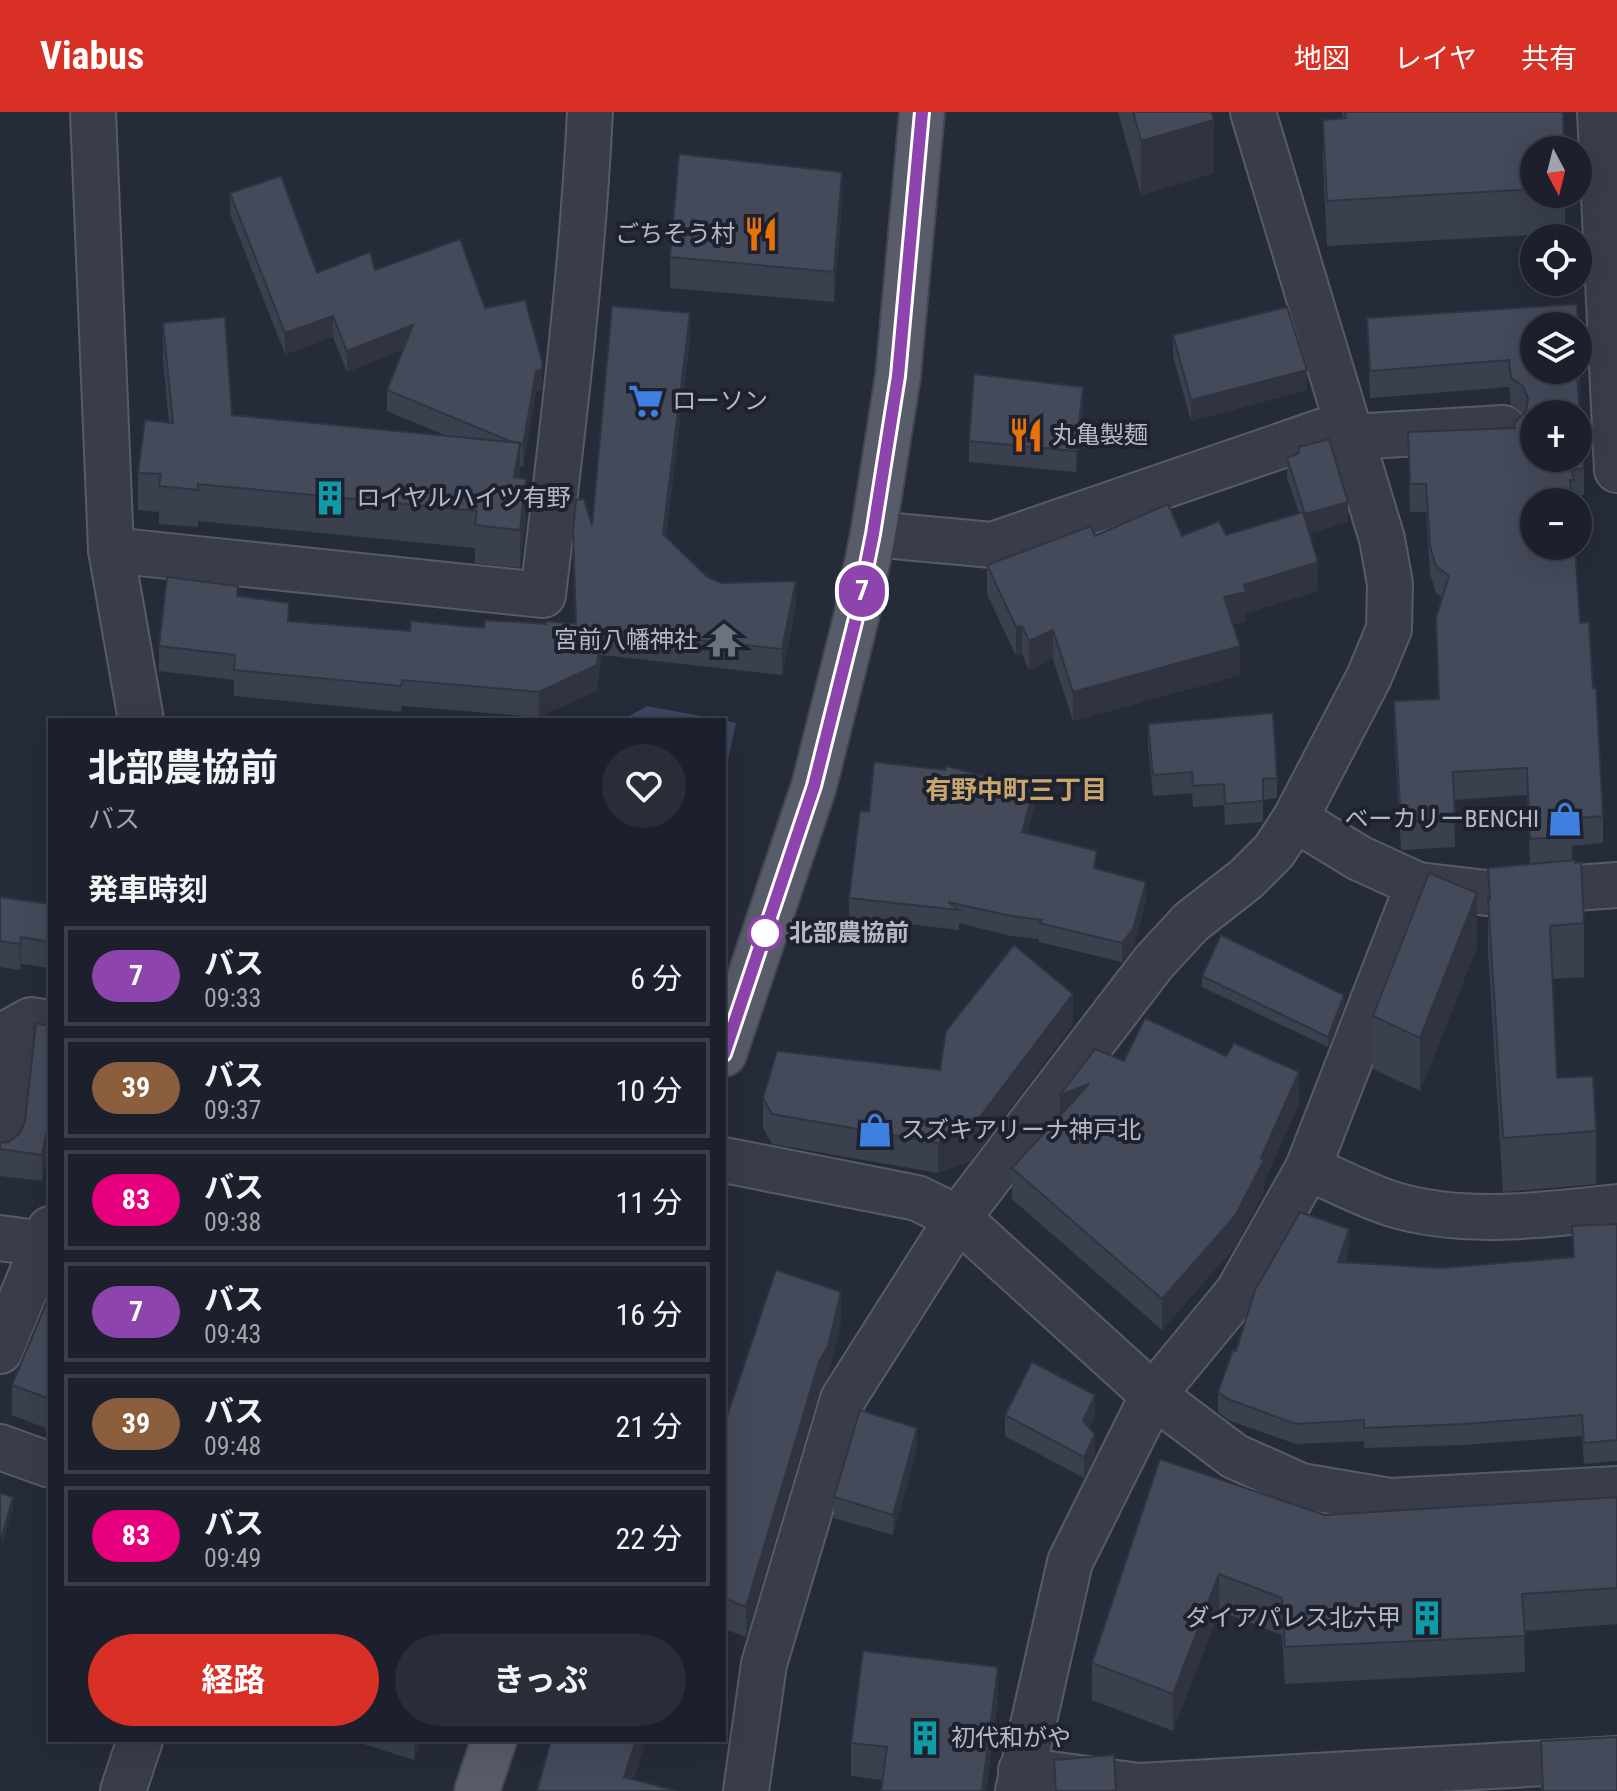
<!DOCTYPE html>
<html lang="ja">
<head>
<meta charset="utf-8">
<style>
  body { margin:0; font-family:"Roboto Condensed","Noto Sans JP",sans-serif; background:#292d38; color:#f1f3f6; height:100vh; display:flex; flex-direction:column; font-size:30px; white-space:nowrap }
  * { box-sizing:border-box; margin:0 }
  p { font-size:26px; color:#a0a3a9 }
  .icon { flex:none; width:44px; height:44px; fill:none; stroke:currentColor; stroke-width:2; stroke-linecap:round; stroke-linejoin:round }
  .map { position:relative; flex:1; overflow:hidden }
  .panel { position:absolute; left:48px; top:606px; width:678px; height:1024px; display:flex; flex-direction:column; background:#1c202c; border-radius:0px; box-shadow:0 8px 32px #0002,0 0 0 2px #3a3e48 }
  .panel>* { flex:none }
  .badge { padding:0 16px; border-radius:26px; font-size:28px; line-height:52px }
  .needle { width:52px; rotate:173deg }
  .buttons { position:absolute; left:1520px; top:24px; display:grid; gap:16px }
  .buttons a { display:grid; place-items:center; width:72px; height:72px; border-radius:50%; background:#1c202c; box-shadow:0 8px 32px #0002,0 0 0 2px #3a3e48; font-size:40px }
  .map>.badge { position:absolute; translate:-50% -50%; box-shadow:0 0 0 4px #fff }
  h2 { padding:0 40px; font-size:30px; line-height:72px }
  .round { display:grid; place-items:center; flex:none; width:84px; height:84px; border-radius:42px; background:#292d38 }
  .summary { display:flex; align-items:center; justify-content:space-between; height:136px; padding:0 40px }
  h1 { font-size:38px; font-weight:700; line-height:60px }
  .button { display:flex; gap:16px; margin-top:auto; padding:16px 40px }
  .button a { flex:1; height:92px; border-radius:48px; background:#d93025; color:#fff; font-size:32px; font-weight:700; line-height:92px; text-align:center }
  .button a+a { background:#292d38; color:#f1f3f6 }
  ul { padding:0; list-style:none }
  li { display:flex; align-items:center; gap:24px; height:100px; margin:0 16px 12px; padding:0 24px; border:4px solid #3a3e48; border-radius:0px }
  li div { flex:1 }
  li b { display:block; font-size:30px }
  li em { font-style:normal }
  li .badge { min-width:88px; font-weight:700; text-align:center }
  header { display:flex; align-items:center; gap:48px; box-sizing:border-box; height:112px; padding:0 40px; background:#d93025; color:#fff }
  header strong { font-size:38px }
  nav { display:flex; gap:44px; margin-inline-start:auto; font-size:28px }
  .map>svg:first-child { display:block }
  .water { fill:#3d4561 }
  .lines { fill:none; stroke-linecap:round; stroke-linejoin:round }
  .minor-casing { stroke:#575b68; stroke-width:48 }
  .major-casing { stroke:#424653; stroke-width:48 }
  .minor { stroke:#393d4a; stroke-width:44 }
  .major { stroke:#585c6a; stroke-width:44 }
  .wall { fill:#3b404e }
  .shaded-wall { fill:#303440 }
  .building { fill:#454a5b; stroke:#303440; stroke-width:2; fill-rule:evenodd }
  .line-casing { stroke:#fff; stroke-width:18 }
  .line { stroke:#8e44ad; stroke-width:12 }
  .stop-dot { fill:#fff; stroke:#8e44ad; stroke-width:4 }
  .labels { text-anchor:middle; stroke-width:8; stroke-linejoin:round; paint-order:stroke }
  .poi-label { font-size:24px; fill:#b5b8c6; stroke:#1e222f; text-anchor:start }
  .stop-label { font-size:24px; font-weight:bold; fill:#b5b8c6; stroke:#1e222f; text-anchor:start }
  .neighbourhood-label { font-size:26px; font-weight:bold; fill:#c8a66d; stroke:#1e222f }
</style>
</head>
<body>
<header>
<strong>Viabus</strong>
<nav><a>地図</a><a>レイヤ</a><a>共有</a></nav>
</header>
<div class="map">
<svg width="1617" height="1679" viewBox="0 0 1617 1679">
  <rect width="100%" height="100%" fill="#262b3a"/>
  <!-- water -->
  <g class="water">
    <path d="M647,594L722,608H622Z"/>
    <path d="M724,608L736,611L724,666Z"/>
  </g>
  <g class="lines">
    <!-- minor casing -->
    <g class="minor-casing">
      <g id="minor">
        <path d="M93,0L111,438L141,608"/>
        <path d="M1600,0L1617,358"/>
        <path d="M1351,325L1503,316"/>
        <path d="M873,422L992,433L1347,311"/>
        <path d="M111,438L543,483C562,323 582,162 590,0"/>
        <path d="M1418,773L1495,782L1617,773"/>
        <path d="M0,1033L13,918L31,908L50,911"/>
        <path d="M724,1048L917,1086L958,1106L1153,1283L1234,1344L1301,1374L1390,1389L1617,1377"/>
        <path d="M1308,1056C1336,1068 1364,1083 1392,1092C1463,1114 1545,1103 1617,1095"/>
        <path d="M0,1126L44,1132"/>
        <path d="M0,1239L50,1117"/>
        <path d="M0,1335L50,1353"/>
        <path d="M1021,1658L1139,1674L1617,1647"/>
        <path d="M123,1679L140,1628"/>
        <path d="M746,1679L764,1552L843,1287L958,1106L1154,850L1191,810L1246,767L1274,739L1295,707L1369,565L1389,517L1390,472L1382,427L1253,0"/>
        <path d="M1018,1679L1070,1450L1153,1283L1238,1180L1308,1056L1418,773L1359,746L1295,707"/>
      </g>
    </g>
    <!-- major casing -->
    <g class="major-casing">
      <g id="major">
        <path d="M724,942L814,674L856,506L873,422L898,264L922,0"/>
        <path d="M477,1679L494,1628"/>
      </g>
    </g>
    <!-- minor -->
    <use href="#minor" class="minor"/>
    <!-- major -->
    <use href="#major" class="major"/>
  </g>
  <!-- wall -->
  <g class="wall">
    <path d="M1118,0H1211L1214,61L1141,83Z"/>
    <path d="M1342,0H1563L1534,38V82H1565V121L1327,134L1323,53V8L1343,6Z"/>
    <path d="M230,81L317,161L375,158L485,196L542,270V278L536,279L523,355L520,354V366L526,404L520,456L475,451V436L198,409V415L159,412V400L138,398V361L169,311L163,248V211L232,303L447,324L387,299V278L403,237L347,260L333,225L285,242L230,102Z"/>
    <path d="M842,90L834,190L670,176V145Z"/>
    <path d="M1367,206L1580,262L1579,289L1584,356V383L1574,385V390H1534L1580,511L1603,704V731L1572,734V748L1584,811V865L1552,867L1557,966L1596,1019V1072L1503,1080L1488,839V756L1530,752L1527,683L1454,688L1455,735L1401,738L1394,616V589L1438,587L1436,506L1442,486L1436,481L1430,462L1426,400H1410L1408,320L1514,316L1523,302L1511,293L1509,275L1370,286Z"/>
    <path d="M1173,223L1307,278L1191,309L1173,244Z"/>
    <path d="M690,227L666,424L707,465L721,471L796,494L782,563L601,543L597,579L539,605L402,594L401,600L234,584V568L159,559V534L238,485L289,509L410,519L546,512H575L573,419L592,414Z"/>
    <path d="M1083,296L1076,360L969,350V329Z"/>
    <path d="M1287,346L1348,410L1309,421L1318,479L1246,501V509L1233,512L1240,563L1073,609L1053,547L1029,558L1022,542L1016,544L987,482V453L1095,424L1226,423L1299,401L1287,366Z"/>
    <path d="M1148,612L1277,666V686L1263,688V710L1225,713L1224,693L1193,695L1192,681L1153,684L1148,633Z"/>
    <path d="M1034,696L1027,721L1097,757L1146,789L1133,836L1122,850L1039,830V827L1011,824L959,811V818L849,805V786L869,700Z"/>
    <path d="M0,785L50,792V856L21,852L20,858L0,855Z"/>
    <path d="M1477,835L1420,979L1373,957V904Z"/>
    <path d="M1202,864L1344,894L1328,935L1202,875Z"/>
    <path d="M1073,912L970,1049L938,1061L772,1032L763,1016V986L940,958Z"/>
    <path d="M50,914V1044H47L42,1069L0,1064V1031L9,1030L20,1021L25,1010Z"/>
    <path d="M1226,944L1299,991L1264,1070V1079L1235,1135L1162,1218L1012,1087V1056L1124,949Z"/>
    <path d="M1617,1112V1349L1584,1352L1582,1324L1464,1333L1364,1336V1329L1296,1332L1228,1308L1218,1300V1280L1236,1239L1349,1137L1345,1151L1441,1156L1573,1145L1572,1114Z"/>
    <path d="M50,1182V1318L12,1303V1273Z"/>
    <path d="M841,1210L828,1264L819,1280L746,1525L724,1517V1313Z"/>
    <path d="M1005,1303H1095L1089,1316L1095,1343L1084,1366L1005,1324Z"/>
    <path d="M917,1337L893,1423L834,1406V1385Z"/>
    <path d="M1160,1347L1325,1403L1617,1385V1512L1524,1519L1525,1560L1285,1572L1282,1523L1219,1499L1173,1619L1092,1588V1551Z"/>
    <path d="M998,1588L986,1679H881L883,1668L851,1664V1631Z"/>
    <path d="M351,1628H421L414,1648Z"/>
    <path d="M1541,1629L1617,1679H1541Z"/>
  </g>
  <!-- shaded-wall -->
  <g class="shaded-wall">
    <path d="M1214,8V61L1141,83V29Z"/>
    <path d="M842,60V90L834,190V160Z"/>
    <path d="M690,201V227L663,447V422Z"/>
    <path d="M333,204V225L285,242V221Z"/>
    <path d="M413,213V233L347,260V239Z"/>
    <path d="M542,249V278L536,279L523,355V334L536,259Z"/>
    <path d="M1307,258V278L1191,309V288Z"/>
    <path d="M1083,275V296L1076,360V339Z"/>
    <path d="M520,331V368L514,365Z"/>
    <path d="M526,367V404L520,456V418Z"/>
    <path d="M1348,390V410L1305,422V402Z"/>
    <path d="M1318,450V479L1246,501V509L1224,514V485L1244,473Z"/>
    <path d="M796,469V494L782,563V537Z"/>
    <path d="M1022,514V542L1016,544V515Z"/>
    <path d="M601,518V543L597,579L539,605V580Z"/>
    <path d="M1053,518V547L1029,558V529Z"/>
    <path d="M1240,534V563L1073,609V580Z"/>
    <path d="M1034,677V696L1022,739V720Z"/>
    <path d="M1146,770V789L1133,836L1122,850V831Z"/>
    <path d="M1477,781V835L1420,979V926Z"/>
    <path d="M21,825V852L20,858V832Z"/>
    <path d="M1073,882V912L970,1049L938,1061V1031Z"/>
    <path d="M1344,883V894L1328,935V925Z"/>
    <path d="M1299,960V991L1264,1070V1079L1235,1135L1162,1218V1187L1261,1046Z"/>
    <path d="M1089,972L1060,1015V983Z"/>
    <path d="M47,1018V1044L42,1069V1043Z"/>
    <path d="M1349,1117V1137L1338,1171V1150Z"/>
    <path d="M841,1180V1210L828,1264L819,1280L746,1525V1495L819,1250Z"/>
    <path d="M1095,1283V1303L1083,1330V1309Z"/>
    <path d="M917,1316V1337L893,1423V1403Z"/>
    <path d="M1095,1322V1343L1084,1366V1345Z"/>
    <path d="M13,1385V1396L2,1435V1424Z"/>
    <path d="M1219,1462V1499L1173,1619V1582Z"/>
    <path d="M998,1555V1588L986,1679H982Z"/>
    <path d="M414,1628H421L414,1648Z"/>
    <path d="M636,1628H646L630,1679L624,1665Z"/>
  </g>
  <!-- building -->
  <g class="building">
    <path d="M1133,0H1211L1214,8L1141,29Z"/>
    <path d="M1345,0H1563L1564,38H1534V77L1327,89L1323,8L1346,6Z"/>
    <path d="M679,42L842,60L834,160L670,145Z"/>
    <path d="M281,64L317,161L370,140L375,158L460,127L485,196L525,188L542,249V257L536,259L523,334L520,333V331L512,330L387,278L413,213L347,239L333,204L285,221L230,81Z"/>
    <path d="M1577,192L1578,214H1534V258H1578V221L1580,262H1577L1584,356L1572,358L1574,368H1570L1572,390H1534V434H1575L1580,511L1589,510L1593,576L1596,575L1603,704L1570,707L1572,724L1530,727L1527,656L1453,660L1455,708L1401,710L1394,589L1439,587L1436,506L1449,464L1436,454L1430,434L1426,372H1410L1408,320L1515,316L1514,311L1526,299L1528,287L1523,274L1511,266L1509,248L1370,259L1367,206ZM1534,302H1578V346H1534Z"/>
    <path d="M612,194L690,201L663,422L707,465L721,471L796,469L782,537L601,518L597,553L539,580L402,568L401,574L234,558L235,543L159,534L167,465L238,474L237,484L289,491L288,509L410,519L411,509L484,516L485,508L546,512V509L576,512L573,419L576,388L584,387L592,414Z"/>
    <path d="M1287,195L1307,258L1191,288L1173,223Z"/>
    <path d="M225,205L232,303L520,331L514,365L526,367L520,418L475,413L477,399L198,372V378L159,374L161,362L138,361L145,308L173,311L163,211Z"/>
    <path d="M974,262L1083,275L1076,339L969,329Z"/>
    <path d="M1329,327L1348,390L1305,402L1287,346L1299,341V335Z"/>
    <path d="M1168,392L1182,424L1219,409L1226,423L1303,400L1318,450L1244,473L1246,480L1224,485L1240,534L1073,580L1053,518L1029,529L1022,514L1016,515L987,453L1091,414L1095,424Z"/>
    <path d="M1273,601L1277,666L1263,667V689L1225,692L1224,672L1193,674L1192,660L1153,663L1148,612Z"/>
    <path d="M874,650L945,658L946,654L984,664L985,662L1034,677L1022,720L1097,739L1094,756L1146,770L1133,817L1122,831L1039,811L1042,808L1011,804L948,790L959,798L849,786L860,699L869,700Z"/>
    <path d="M1575,748V751L1581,750L1584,811L1550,814L1557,966L1593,964L1596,1019L1503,1026L1488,786L1490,787L1488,756Z"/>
    <path d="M1429,761L1477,781L1420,926L1373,904Z"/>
    <path d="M0,785L50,792V830L21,825L20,832L0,829Z"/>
    <path d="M1221,823L1344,883L1328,925L1202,864Z"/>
    <path d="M1014,833L1073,882L970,1018L938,1031L772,1002L763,986L777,939L940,958L946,919Z"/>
    <path d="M1145,906L1226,944L1234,931L1299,960L1261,1046L1264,1048L1235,1104L1162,1187L1012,1056L1089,972L1060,983L1095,937L1124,949Z"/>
    <path d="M36,911L50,914V1018H47L42,1043L0,1037V1031L9,1030L20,1021L25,1010Z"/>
    <path d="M1300,1100L1349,1117L1338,1150L1441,1156L1574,1145L1572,1114L1617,1112V1328L1584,1331L1582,1303L1464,1312L1364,1316V1308L1296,1312L1228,1287L1218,1280L1233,1238L1236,1239L1255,1178Z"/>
    <path d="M776,1158L841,1180L828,1234L819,1250L746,1495L724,1486V1313Z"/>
    <path d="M50,1182V1287L12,1273Z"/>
    <path d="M1032,1250L1095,1283L1083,1309L1095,1322L1084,1345L1005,1303Z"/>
    <path d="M860,1298L917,1316L893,1403L834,1385Z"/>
    <path d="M1160,1347L1325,1403L1617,1385V1476L1522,1482L1525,1524L1285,1535L1282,1486L1219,1462L1173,1582L1092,1551Z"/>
    <path d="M0,1381L13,1385L2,1424H0Z"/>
    <path d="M863,1539L998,1555L982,1679H881L887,1635L851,1631Z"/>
    <path d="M1617,1625V1679H1543L1541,1629Z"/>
    <path d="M551,1628H636L624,1665L677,1679H537Z"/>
    <path d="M1114,1643L1116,1679H1056L1054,1648Z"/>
  </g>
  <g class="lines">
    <!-- line casing -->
    <g class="line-casing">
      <path id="line" d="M724,942L814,674L856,506L873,422L898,264L922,0"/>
    </g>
    <!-- line -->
    <use href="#line" class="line"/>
  </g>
  <!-- icons -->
  <defs>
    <g id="restaurant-bare" transform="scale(2.76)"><path d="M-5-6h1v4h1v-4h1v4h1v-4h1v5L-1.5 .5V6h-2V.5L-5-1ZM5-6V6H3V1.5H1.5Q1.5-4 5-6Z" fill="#e8710a" stroke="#1e222f" stroke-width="2.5" paint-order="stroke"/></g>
    <g id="supermarket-bare" transform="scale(2.76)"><path d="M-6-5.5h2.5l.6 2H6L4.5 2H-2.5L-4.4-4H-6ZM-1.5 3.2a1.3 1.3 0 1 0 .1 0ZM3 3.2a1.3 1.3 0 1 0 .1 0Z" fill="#3f7fe0" stroke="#1e222f" stroke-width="2.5" paint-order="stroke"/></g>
    <g id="building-bare" transform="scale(2.76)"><path d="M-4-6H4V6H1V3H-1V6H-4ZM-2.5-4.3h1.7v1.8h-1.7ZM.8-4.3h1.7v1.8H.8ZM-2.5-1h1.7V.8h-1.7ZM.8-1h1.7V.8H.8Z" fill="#0f9aa8" stroke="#1e222f" stroke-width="2.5" paint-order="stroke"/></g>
    <g id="temple-bare" transform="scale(2.76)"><path d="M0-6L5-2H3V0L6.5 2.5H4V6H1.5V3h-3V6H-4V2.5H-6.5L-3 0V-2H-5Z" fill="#6b7280" stroke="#1e222f" stroke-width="2.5" paint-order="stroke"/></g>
    <g id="shop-bare" transform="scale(2.76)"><path d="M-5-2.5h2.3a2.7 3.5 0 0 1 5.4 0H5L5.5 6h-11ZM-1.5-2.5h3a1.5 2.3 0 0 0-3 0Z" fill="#3f7fe0" stroke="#1e222f" stroke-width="2.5" paint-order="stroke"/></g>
  </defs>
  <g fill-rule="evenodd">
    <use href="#restaurant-bare" x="761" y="122"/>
    <use href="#supermarket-bare" x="646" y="289"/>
    <use href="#restaurant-bare" x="1026" y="323"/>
    <use href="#building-bare" x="330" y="386"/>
    <use href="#temple-bare" x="724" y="528"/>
    <use href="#shop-bare" x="1565" y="707"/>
    <use href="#shop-bare" x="875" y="1018"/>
    <use href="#building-bare" x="1427" y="1506"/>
    <use href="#building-bare" x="925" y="1626"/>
  </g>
  <!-- markers -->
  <circle class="stop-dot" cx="765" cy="821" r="16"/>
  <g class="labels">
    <!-- poi labels -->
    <g class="poi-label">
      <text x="735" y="130" text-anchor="end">ごちそう村</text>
      <text x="672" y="297">ローソン</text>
      <text x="1052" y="331">丸亀製麺</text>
      <text x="356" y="394">ロイヤルハイツ有野</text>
      <text x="698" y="536" text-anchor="end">宮前八幡神社</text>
      <text x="1539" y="715" text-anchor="end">ベーカリーBENCHI</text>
      <text x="901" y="1026">スズキアリーナ神戸北</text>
      <text x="1401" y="1514" text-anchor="end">ダイアパレス北六甲</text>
      <text x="951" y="1634">初代和がや</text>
    </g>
    <!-- stop labels -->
    <g class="stop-label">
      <text x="789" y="829">北部農協前</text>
    </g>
    <!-- neighbourhood labels -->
    <g class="neighbourhood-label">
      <text x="1016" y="687">有野中町三丁目</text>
    </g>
  </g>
</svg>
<div class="buttons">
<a><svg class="needle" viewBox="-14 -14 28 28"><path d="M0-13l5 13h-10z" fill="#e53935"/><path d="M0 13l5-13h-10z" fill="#a0a3a9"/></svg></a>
<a><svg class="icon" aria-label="locate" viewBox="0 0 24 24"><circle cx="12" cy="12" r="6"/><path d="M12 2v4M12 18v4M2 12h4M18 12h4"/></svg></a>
<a><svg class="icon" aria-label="layers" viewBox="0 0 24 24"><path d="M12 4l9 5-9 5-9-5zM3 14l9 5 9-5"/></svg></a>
<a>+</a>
<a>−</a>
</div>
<b class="badge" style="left:862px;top:479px;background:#8e44ad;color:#fff">7</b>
<section class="panel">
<div class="summary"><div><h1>北部農協前</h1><p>バス</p></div><a class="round"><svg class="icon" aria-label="heart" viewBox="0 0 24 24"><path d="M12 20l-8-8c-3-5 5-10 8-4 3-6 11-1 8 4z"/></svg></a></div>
<h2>発車時刻</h2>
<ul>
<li><span class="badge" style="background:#8e44ad;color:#fff">7</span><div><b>バス</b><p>09:33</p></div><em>6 分</em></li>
<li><span class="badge" style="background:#8b5e3c;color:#fff">39</span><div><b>バス</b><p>09:37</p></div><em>10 分</em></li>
<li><span class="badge" style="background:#e6007e;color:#fff">83</span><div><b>バス</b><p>09:38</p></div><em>11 分</em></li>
<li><span class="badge" style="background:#8e44ad;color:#fff">7</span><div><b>バス</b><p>09:43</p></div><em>16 分</em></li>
<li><span class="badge" style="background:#8b5e3c;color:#fff">39</span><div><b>バス</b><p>09:48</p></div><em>21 分</em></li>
<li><span class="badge" style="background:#e6007e;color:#fff">83</span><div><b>バス</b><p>09:49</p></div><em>22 分</em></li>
</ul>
<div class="button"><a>経路</a><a>きっぷ</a></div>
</section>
</div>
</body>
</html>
